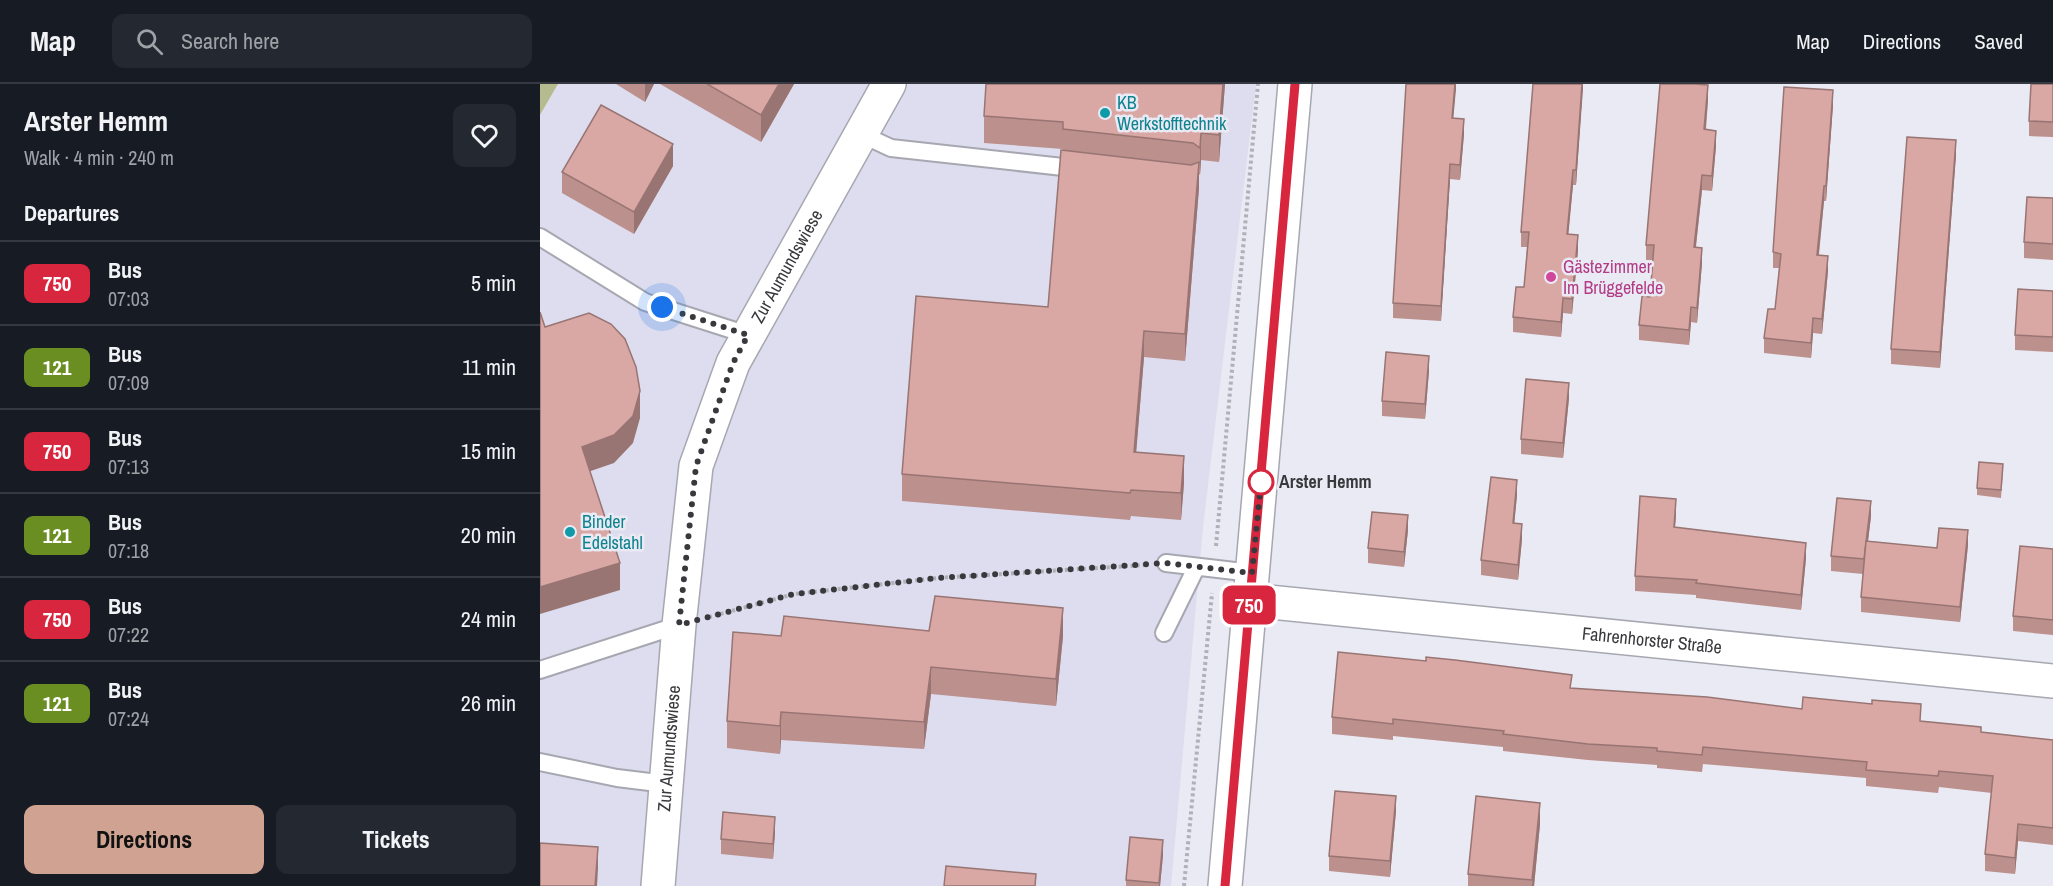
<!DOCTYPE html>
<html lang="en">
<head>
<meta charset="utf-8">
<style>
  body { margin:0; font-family:"Archivo Narrow",sans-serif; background:#242831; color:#f1f3f6; height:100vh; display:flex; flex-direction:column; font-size:22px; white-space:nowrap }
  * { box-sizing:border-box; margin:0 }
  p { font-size:20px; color:#9ea1a6 }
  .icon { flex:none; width:33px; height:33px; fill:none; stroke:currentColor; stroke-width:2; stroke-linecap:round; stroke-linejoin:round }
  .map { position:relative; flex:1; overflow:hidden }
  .details { display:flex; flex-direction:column; background:#171b24; width:540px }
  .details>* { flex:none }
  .badge { padding:0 12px; border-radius:9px; font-size:21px; line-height:39px }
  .you { position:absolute; width:30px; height:30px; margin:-15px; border:4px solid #fff; border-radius:50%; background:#1a73e8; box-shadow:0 0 0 9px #1a73e833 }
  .map>.badge { position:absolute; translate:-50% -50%; box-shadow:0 0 0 3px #fff }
  h2 { padding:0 24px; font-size:22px; line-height:54px }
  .round { display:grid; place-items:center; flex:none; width:63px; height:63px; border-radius:12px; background:#242831 }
  .headline { display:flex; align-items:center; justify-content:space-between; height:102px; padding:0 24px }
  h1 { font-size:28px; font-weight:700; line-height:45px }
  .button { display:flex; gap:12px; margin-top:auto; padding:12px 24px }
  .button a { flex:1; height:69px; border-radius:12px; background:#cfa292; color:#111; font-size:24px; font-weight:700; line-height:69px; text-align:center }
  .button a+a { background:#242831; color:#f1f3f6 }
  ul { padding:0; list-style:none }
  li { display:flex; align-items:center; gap:18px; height:84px; padding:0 24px; border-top:2px solid #363941 }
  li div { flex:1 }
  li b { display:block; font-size:22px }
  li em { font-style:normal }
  li .badge { min-width:66px; font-weight:700; text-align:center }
  header { display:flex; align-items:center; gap:36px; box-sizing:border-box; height:84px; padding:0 30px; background:#171b24; border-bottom:2px solid #363941 }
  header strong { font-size:28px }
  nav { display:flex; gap:33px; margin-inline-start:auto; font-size:21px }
  .search { width:420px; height:54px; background:#242831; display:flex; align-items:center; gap:15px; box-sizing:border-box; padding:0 21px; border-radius:12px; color:#9ea1a6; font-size:22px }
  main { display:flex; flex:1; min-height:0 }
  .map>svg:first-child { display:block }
  .built { fill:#ddddef }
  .forest { fill:#b5bb8f }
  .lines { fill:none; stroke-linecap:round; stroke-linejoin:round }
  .service-casing { stroke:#a7a7b1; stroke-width:20 }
  .minor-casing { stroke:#a7a7b1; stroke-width:36 }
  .tertiary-casing { stroke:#a7a7b1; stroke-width:36 }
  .path { stroke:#b0b0b8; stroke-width:4; stroke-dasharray:3 3; stroke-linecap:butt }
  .service { stroke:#fff; stroke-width:16 }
  .minor { stroke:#fff; stroke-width:33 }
  .tertiary { stroke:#fff; stroke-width:33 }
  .wall { fill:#bb908d }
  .shaded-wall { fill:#987573 }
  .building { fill:#d9a7a4; stroke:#987573; stroke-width:1.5 }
  .line-casing { stroke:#fff; stroke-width:14 }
  .line { stroke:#d7263d; stroke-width:9 }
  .walk { stroke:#39393d; stroke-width:6; stroke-dasharray:0 10.8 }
  .culture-dot { fill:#0f9aa8; stroke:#eaeaf4; stroke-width:2 }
  .hotel-dot { fill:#d1479c; stroke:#eaeaf4; stroke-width:2 }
  .stop-dot { fill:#fff; stroke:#d7263d; stroke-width:3 }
  .labels { text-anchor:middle; stroke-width:5; stroke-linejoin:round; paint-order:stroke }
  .culture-label { font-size:18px; fill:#0d838f; stroke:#eaeaf4; text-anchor:start }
  .street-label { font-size:18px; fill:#39393d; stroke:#eaeaf4 }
  .hotel-label { font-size:18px; fill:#b23c85; stroke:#eaeaf4; text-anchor:start }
  .stop-label { font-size:18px; font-weight:bold; fill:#39393d; stroke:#eaeaf4; text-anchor:start }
</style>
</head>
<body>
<header>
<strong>Map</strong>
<div class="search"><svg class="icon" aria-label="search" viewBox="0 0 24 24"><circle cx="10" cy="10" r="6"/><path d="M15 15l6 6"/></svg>Search here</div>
<nav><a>Map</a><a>Directions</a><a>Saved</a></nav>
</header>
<main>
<section class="details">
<div class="headline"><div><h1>Arster Hemm</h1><p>Walk · 4 min · 240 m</p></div><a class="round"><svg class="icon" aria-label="heart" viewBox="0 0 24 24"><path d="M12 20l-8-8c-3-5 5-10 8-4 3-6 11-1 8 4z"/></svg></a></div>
<h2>Departures</h2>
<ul>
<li><span class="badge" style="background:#d7263d;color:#fff">750</span><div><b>Bus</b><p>07:03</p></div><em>5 min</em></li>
<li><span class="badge" style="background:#6b8e23;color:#fff">121</span><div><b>Bus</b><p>07:09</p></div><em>11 min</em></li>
<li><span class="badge" style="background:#d7263d;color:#fff">750</span><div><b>Bus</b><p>07:13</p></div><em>15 min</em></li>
<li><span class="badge" style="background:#6b8e23;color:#fff">121</span><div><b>Bus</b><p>07:18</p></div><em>20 min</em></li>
<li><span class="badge" style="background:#d7263d;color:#fff">750</span><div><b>Bus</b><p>07:22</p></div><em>24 min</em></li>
<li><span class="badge" style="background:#6b8e23;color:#fff">121</span><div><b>Bus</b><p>07:24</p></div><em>26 min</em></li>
</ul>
<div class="button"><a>Directions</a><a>Tickets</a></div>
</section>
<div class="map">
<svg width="1513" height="802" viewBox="0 0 1513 802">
  <rect width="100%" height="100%" fill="#eaeaf4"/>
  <!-- built -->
  <path class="built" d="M18,0H716L663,443L631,802H0V31Z"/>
  <!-- forest -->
  <path class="forest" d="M0,0H18L0,31Z"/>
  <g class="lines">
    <!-- service casing -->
    <g class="service-casing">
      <g id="service">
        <path d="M321,50L351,64L541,85"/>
        <path d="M0,153L105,218L208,251"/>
        <path d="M626,479L712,489"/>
        <path d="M624,549L656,484"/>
        <path d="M0,586L139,541"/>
        <path d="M0,678L77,694L126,700"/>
      </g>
    </g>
    <!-- minor casing -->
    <g class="minor-casing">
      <g id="minor">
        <path id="s1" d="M710,516L1513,597"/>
        <path id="s2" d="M118,802L139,541L156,382L193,279L349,0"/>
      </g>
    </g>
    <!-- tertiary casing -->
    <g class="tertiary-casing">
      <path id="tertiary" d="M685,802L755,0"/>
    </g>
    <!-- path -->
    <g class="path">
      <path d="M676,462L718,0"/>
      <path d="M169,533L254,510L398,494L605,481"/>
      <path d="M644,802L672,509"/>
    </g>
    <!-- service -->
    <use href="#service" class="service"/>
    <!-- minor -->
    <use href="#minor" class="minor"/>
    <!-- tertiary -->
    <use href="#tertiary" class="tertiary"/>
  </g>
  <!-- wall -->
  <g class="wall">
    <path d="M76,0H114L105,18Z"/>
    <path d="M120,0H254L221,58Z"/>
    <path d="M685,0L679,78L661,76L660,91L659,90V104L645,277L604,273L596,368L644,399L641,436L591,432L590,436L362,417V390L508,223L523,65L444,59V32Z"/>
    <path d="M916,0L913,34L924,50L920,96L910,95L901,237L853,234V219Z"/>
    <path d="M1043,0L1036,101H1033L1028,150L1038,166L1032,230L1023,229L1021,253L973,248V233L984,203L987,163H981V148Z"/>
    <path d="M1513,0V53L1489,52V37Z"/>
    <path d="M1168,16L1166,46L1176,62L1172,107L1162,106L1156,163L1162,179L1157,239L1151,238L1149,261L1099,256V241L1110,213L1113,176H1106V161Z"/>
    <path d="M1293,21L1286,117H1284L1279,171L1288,187L1282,250L1273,249L1271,274L1224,269V254L1235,225L1239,184H1233V168Z"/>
    <path d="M1416,71L1400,284L1351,280V265Z"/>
    <path d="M133,82L94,150L22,109V88Z"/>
    <path d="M1513,114V176L1484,174V158Z"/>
    <path d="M1513,207V268L1475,266V251Z"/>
    <path d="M889,287L885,335L842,332V317Z"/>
    <path d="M1029,314L1023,374L981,370V355Z"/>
    <path d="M1463,388L1461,414L1437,411V404Z"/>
    <path d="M977,411L974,439L982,455L978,496L941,491V476Z"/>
    <path d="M1136,430L1135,443L1266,474L1261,526L1156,514V511L1095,507V492Z"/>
    <path d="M1331,432L1328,457L1397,464L1428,461L1420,538L1321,528V513L1323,490L1291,487V472Z"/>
    <path d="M868,446L864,483L828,479V464Z"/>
    <path d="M1513,465V551L1473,547V532Z"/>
    <path d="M389,547L523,552L516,622L391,610L384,665L241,656L240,670L187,664V637L241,552Z"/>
    <path d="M1032,604L1262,625L1381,637L1441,648L1513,656V761L1478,757L1475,790L1445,787V770L1452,709L1399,703L1398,709L1326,702V694L1163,680L1162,688L1117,684V681L1048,676L963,667V663L853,652V656L792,650V633Z"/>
    <path d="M856,727L850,793L789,787V772Z"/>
    <path d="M1000,740L994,802H928V790Z"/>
    <path d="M235,748L233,775L181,770V755Z"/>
    <path d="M623,771L620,802H586V796Z"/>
  </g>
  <!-- shaded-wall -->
  <g class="shaded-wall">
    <path d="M105,0H114L105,18Z"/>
    <path d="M239,0H254L221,58V31Z"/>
    <path d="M683,0H685L679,78V51Z"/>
    <path d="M915,0H916V5L912,49V34Z"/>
    <path d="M1042,0H1043V5L1036,101V86Z"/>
    <path d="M1168,1V16L1164,61V45Z"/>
    <path d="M1293,6V21L1286,117V102Z"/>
    <path d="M924,35V50L920,96V81Z"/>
    <path d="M1176,47V62L1172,107V92Z"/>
    <path d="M661,49V76L660,91V64Z"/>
    <path d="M1416,56V71L1400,284V268Z"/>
    <path d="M133,60V82L94,150V128Z"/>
    <path d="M659,78V104L645,277V250Z"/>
    <path d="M910,80V95L901,237V222Z"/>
    <path d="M1033,86V101L1027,165V150Z"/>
    <path d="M1162,91V106L1154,178V163Z"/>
    <path d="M1284,102V117L1277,186V171Z"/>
    <path d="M1038,151V166L1032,230V215Z"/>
    <path d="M1162,164V179L1157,239V224Z"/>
    <path d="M1288,172V187L1282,250V235Z"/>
    <path d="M1023,214V229L1021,253V238Z"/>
    <path d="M1151,223V238L1149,261V246Z"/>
    <path d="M1273,234V249L1271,274V259Z"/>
    <path d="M604,247V273L594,395V368Z"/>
    <path d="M889,272V287L885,335V320Z"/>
    <path d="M1029,299V314L1023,374V359Z"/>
    <path d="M100,307V334L93,359L74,379L42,390V363Z"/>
    <path d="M644,372V399L641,436V409Z"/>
    <path d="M977,396V411L973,454V439Z"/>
    <path d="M1136,415V430L1134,458V443Z"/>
    <path d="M1331,417V432L1324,491V475Z"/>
    <path d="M868,431V446L864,483V468Z"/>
    <path d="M982,440V455L978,496V481Z"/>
    <path d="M1428,446V461L1420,538V523Z"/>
    <path d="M1266,459V474L1261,526V511Z"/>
    <path d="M80,479V506L0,530V503Z"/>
    <path d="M523,524V552L516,622V595Z"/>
    <path d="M391,583V610L384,665V638Z"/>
    <path d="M241,628V656L240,670V642Z"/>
    <path d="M856,712V727L850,793V777Z"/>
    <path d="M1000,719V740L994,802H992Z"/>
    <path d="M235,733V748L233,775V760Z"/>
    <path d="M1478,740V757L1475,790V774Z"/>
    <path d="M623,756V771L620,802H619Z"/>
    <path d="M58,763V785L57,802H55Z"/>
  </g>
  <!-- building -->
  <g class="building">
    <path d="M167,0H239L221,31Z"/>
    <path d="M446,0H683L679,51L661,49L660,64L653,59L523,45V38L444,32Z"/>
    <path d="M866,0H915L912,34L924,35L920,81L910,80L901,222L853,219Z"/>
    <path d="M993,0H1042L1036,86H1033L1027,150L1038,151L1032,215L1023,214L1021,238L973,233L976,203H984L989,148H981Z"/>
    <path d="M1120,0H1155L1168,1L1164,45L1176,47L1172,92L1162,91L1154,163L1162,164L1157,224L1151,223L1149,246L1099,241L1102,212L1110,213L1114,161H1106Z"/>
    <path d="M1491,0H1513V38L1489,37Z"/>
    <path d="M1244,3L1293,6L1286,102H1284L1277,171L1288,172L1282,235L1273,234L1271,259L1224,254L1228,225H1235L1241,170L1233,168Z"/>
    <path d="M61,21L133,60L94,128L22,88Z"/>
    <path d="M1367,53L1416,56L1400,268L1351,265Z"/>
    <path d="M521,66L651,81L659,78L645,250L604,247L594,368L644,372L641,409L591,406L590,409L362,390L376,212L508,223Z"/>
    <path d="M1487,113L1513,114V160L1484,158Z"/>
    <path d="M1478,205L1513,207V253L1475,251Z"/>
    <path d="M0,228L5,243L49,229L71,240L85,255L96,283L100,307L93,332L74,351L42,363L80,479L0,503Z"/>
    <path d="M846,268L889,272L885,320L842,317Z"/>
    <path d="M986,295L1029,299L1023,359L981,355Z"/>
    <path d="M1439,378L1463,380L1461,406L1437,404Z"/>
    <path d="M951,393L977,396L973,439L982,440L978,481L941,476Z"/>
    <path d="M1100,412L1136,415L1134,443L1266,459L1261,511L1156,499L1157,496L1095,492Z"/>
    <path d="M1297,414L1331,417L1324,475L1291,472Z"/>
    <path d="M832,428L868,431L864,468L828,464Z"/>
    <path d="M1399,444L1428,446L1420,523L1321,513L1326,457L1397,464Z"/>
    <path d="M1480,462L1513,465V536L1473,532Z"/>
    <path d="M395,512L523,524L516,595L391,583L384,638L241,628L240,642L187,637L193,548L241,552L244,532L389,547Z"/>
    <path d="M798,568L886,577V573L915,576L1032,591L1030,604L1167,613L1262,625L1263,613L1332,620V616L1381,620L1380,637L1441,643V648L1513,656V744L1478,740L1475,774L1445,770L1453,692L1399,687L1398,692L1326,686L1327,678L1163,663L1162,671L1117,667V664L1048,660L963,650L964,647L853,635V640L792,633Z"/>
    <path d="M795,707L856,712L850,777L789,772Z"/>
    <path d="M936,712L1000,719L992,796L928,790Z"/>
    <path d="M183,728L235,733L233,760L181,755Z"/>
    <path d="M590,753L623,756L619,799L586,796Z"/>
    <path d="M0,759L58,763L55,802H0Z"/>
    <path d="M406,782L496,790L495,802H404Z"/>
  </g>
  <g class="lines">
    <!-- line casing -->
    <g class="line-casing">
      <path id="line" d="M685,802L755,0"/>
    </g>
    <!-- line -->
    <use href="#line" class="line"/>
    <!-- walk -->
    <path class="walk" d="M122,223L208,251L193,279L156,382L139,541L254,510L398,494L626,479L712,489L721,398"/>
  </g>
  <!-- markers -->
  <g class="culture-dot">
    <circle cx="565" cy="29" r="6"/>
    <circle cx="30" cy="448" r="6"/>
  </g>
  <circle class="hotel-dot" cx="1011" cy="193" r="6"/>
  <circle class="stop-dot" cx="721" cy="398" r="12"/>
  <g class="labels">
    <!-- culture labels -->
    <g class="culture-label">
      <text x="577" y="25">KB<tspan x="577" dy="21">Werkstofftechnik</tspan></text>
      <text x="42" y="444">Binder<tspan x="42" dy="21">Edelstahl</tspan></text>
    </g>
    <!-- street labels -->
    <g class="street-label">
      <text dy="6" stroke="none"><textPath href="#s2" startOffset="642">Zur Aumundswiese</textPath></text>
      <text dy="6" stroke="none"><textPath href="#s1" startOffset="404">Fahrenhorster Straße</textPath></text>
      <text dy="6" stroke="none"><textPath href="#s2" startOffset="138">Zur Aumundswiese</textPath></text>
    </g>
    <!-- hotel labels -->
    <g class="hotel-label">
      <text x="1023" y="189">Gästezimmer<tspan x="1023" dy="21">Im Brüggefelde</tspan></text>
    </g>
    <!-- stop labels -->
    <g class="stop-label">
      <text x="739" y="404">Arster Hemm</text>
    </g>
  </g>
</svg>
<div class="you" style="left:122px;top:223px"></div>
<b class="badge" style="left:709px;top:521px;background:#d7263d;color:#fff">750</b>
</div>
</main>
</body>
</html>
